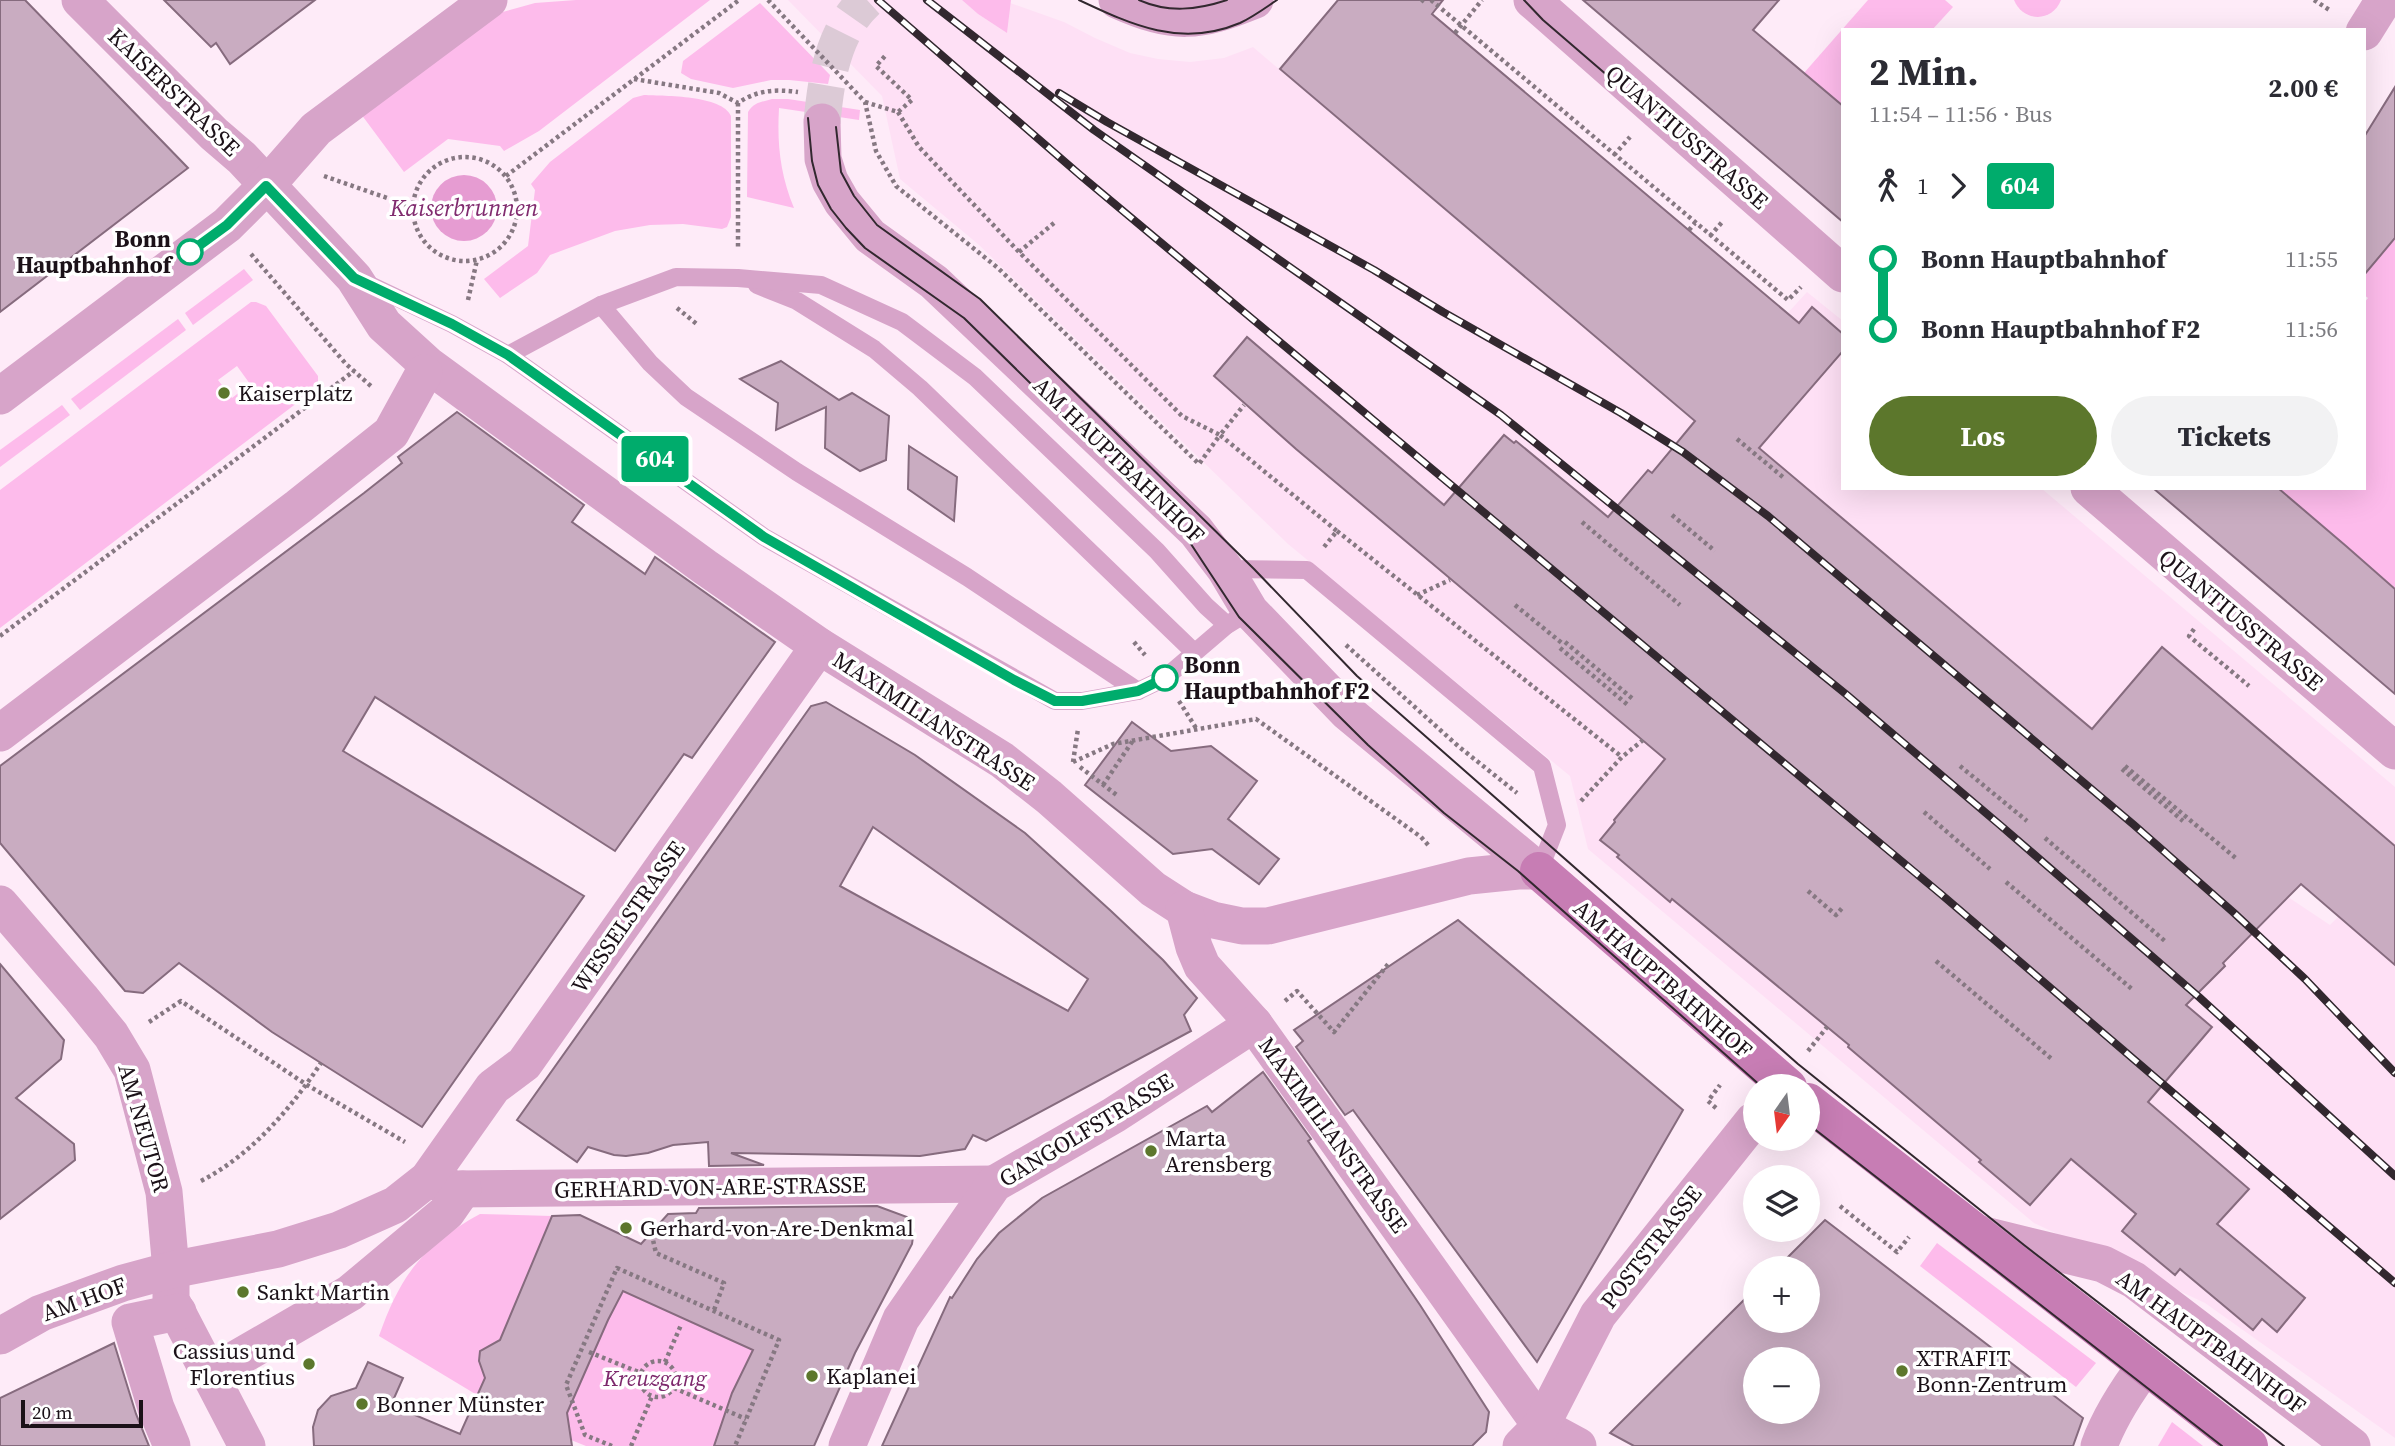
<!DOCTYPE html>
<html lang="de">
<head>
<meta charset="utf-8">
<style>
  body { margin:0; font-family:"Source Serif 4",serif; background:#f2f2f3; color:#2b2b33; height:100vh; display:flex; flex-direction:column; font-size:26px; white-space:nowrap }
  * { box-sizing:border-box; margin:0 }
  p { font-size:23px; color:#7c7c81 }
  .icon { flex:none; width:38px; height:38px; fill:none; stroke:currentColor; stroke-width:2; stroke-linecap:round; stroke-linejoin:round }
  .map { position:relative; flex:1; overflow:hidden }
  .sheet { position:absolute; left:1841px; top:28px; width:525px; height:462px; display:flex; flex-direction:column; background:#fff; border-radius:0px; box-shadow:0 7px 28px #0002 }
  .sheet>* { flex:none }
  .badge { padding:0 14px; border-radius:5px; font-size:24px; line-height:46px }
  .needle { width:46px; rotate:194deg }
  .tools { position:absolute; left:1743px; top:1074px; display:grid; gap:14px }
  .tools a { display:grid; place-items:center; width:77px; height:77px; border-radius:50%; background:#fff; box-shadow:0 7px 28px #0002; font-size:35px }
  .scale { position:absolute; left:21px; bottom:18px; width:122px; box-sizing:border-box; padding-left:7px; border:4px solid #1b1118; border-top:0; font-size:19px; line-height:24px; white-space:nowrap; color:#1b1118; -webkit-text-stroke:5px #fff; paint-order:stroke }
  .map>.badge { position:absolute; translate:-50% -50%; box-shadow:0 0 0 4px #fff }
  .legs { display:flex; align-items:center; gap:10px; height:77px; padding:0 28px; font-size:23px }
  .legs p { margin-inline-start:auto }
  .summary { display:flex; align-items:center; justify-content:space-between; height:119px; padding:0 28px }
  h1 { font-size:38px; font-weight:700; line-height:52px }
  .primary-button { display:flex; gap:14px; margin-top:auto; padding:14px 28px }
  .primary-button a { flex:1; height:80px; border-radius:42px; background:#5c772c; color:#fff; font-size:28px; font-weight:700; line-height:80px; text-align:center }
  .primary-button a+a { background:#f2f2f3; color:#2b2b33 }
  ul { padding:0 28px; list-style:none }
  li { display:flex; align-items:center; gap:24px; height:70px; font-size:26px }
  li i { display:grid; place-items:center; width:10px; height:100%; margin:0 9px; background:currentColor }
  li i::after { content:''; width:18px; height:18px; margin:-9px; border:5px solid; border-radius:50%; background:#fff }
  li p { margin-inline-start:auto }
  li:first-child i { background:linear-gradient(#0000 50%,currentColor 0) }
  li:last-child i { background:linear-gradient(currentColor 50%,#0000 0) }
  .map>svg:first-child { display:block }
  .built { fill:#fee0f5; fill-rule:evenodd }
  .green { fill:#fdbbeb; fill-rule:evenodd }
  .water { fill:#e69cd2 }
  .building { fill:#c9acc1; stroke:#866b7e; stroke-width:2; fill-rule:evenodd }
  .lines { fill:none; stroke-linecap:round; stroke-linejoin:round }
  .street-tunnel { stroke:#dccad6; stroke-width:37; stroke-dasharray:37 18; stroke-linecap:butt }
  .path { stroke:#867882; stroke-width:4.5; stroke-dasharray:3.5 3.5; stroke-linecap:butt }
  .lane { stroke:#d7a4c9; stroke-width:18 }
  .street { stroke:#d7a4c9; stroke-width:37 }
  .secondary { stroke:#c77db4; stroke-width:38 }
  .tram { stroke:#32282f; stroke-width:2 }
  .rail-casing { stroke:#32282f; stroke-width:8 }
  .rail { stroke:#fff; stroke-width:5; stroke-dasharray:16; stroke-linecap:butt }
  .line-1-casing { stroke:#fff; stroke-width:16 }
  .line-1 { stroke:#00ac6c; stroke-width:10 }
  .stop-1-dot { fill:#fff; stroke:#00ac6c; stroke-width:3.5 }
  .poi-dot { fill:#5c772c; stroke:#fff; stroke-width:2.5 }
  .labels { text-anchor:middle; stroke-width:7; stroke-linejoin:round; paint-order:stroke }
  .street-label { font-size:23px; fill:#1b1118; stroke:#fff }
  .stop-label { font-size:23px; font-weight:bold; fill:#1b1118; stroke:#fff; text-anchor:end }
  .poi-label { font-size:23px; fill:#1b1118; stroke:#fff; text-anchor:start }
  .park-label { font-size:23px; font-style:italic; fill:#7d286c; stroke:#fff }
  .water-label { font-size:24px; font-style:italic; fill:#812c6f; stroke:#fff }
</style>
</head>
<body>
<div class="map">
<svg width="2395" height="1446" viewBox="0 0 2395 1446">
  <rect width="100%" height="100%" fill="#feebf8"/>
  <!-- built -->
  <path class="built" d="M788,0H962L978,14L1007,33L1010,3L1064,22L1095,38L1130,53L1158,59L1190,62L1224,58L1253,47L1691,419L1807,292L1843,321V488H2041L2395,787V1438L2205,1303L2034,1223L1588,849L1570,776L1288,544L978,244L900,179L882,96ZM2107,720L2314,896L2338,917L2330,925L2288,897Z"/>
  <!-- green -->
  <g class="green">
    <path d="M576,0H710L539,131L504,151L500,146L448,139L404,172L361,114L488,16L535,3Z"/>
    <path d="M962,0H1011L1007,33L978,14Z"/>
    <path d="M1868,0H1945L1953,7L1932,30H1843V106L1804,73Z"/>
    <path d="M2014,0H2061C2052,23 2023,22 2014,0Z"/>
    <path d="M760,3L830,75L828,84L789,80H771L733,88L691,79L681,73L683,61Z"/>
    <path d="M644,95C665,96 722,95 731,116V217L727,227L722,229L683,224L650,225L615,231L550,255L537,273L500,298L484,279L528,246L535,190L531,184L550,162L633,98Z"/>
    <path d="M772,99H788L860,110L859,120L779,108C777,144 780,174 794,208L747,197L748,112C754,102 762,102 772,99Z"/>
    <path d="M2395,238V588L2278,488H2364V303L2368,298L2364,295V269L2379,257Z"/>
    <path d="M244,269L253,280L193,325L185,313Z"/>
    <path d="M251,302H256L266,306L318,376V387L0,628V490ZM237,366L250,384L232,398L218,380Z"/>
    <path d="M178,319L186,330L80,410L71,399Z"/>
    <path d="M62,405L70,415L0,467V450Z"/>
    <path d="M480,1214L552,1216L498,1344L488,1346L481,1352L480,1365L487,1373L477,1395L379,1336C400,1276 423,1245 480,1214Z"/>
    <path d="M1937,1243L2096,1363L2076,1387L1920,1266Z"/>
    <path d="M618,1288L756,1352L718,1446H586L571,1440L568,1417L563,1409L573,1388L578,1389L579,1386L591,1360L586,1358L596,1336L601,1337L602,1334L598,1332Z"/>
    <path d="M2172,1422L2203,1446H2158Z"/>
  </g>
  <!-- water -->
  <circle class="water" cx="464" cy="208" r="33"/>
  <!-- building -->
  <g class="building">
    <path d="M0,0H25L188,168L0,312Z"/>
    <path d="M164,0H315L230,64L216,43L211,47Z"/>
    <path d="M1338,0H1443L1432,14L1799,323L1812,307L1843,334V351L1759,448L2092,729L2162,647L2395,846V965L2301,884L2223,963L2225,966L2186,1005L2212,1027L2148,1102L2249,1189L2217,1224L2305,1298L2277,1332L2262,1319L2253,1330L2180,1269L2175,1275L2122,1231L2136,1214L2071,1159L2030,1205L1979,1162L1981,1160L1848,1047L1849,1045L1672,899L1670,902L1617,857L1619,855L1600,840L1615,822L1614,820L1665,759L1296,449L1214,376L1247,337L1444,505L1504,435L1514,443L1516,441L1608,517L1648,470L1652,473L1695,421L1280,69Z"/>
    <path d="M1583,0H1779L1753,30L1843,106V222Z"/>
    <path d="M2395,87V238L2364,275V137Z"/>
    <path d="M781,361L839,400L852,393L889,416L886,460L860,471L825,448L826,407L776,430L778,403L740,379Z"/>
    <path d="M457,412L584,505L572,522L645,574L655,557L775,642L692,758L684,754L615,851L375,697L343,751L584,896L422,1127L272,1032L179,963L143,993L125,991L0,843V766L364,493L402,463L398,457Z"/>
    <path d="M909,446L957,477L954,521L908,489Z"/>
    <path d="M2153,488H2278L2346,546L2395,589V694Z"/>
    <path d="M826,702L915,755L1025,833L1111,911L1163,960L1197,998L1184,1015L1191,1031L986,1141L973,1135L965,1149L920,1156L731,1153L764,1165L709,1166L708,1142L673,1145L648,1153L626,1156L614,1155L588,1147L577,1162L517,1120L811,706ZM873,827L1088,979L1068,1011L840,886Z"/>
    <path d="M1132,722L1171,751L1211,746L1257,781L1228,819L1279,859L1259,884L1212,849L1173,854L1085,785Z"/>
    <path d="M1458,920L1683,1110L1537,1362L1353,1110L1345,1115L1296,1047L1303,1041L1294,1030Z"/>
    <path d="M0,964L64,1040L61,1059L16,1098L74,1144L75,1160L0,1219Z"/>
    <path d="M1263,1072L1311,1139L1308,1141L1420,1305L1489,1412L1486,1432L1472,1446H882L950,1297L952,1298L977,1259L999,1233L1042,1198L1207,1106L1212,1112Z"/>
    <path d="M877,1206L907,1217L914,1230L912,1244L855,1353L814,1446H714L732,1393L753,1350L623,1291L608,1320L567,1413L572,1446H314L313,1427L318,1410L331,1396L356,1388L368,1362L403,1378L391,1405L460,1434L485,1378L479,1361L480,1351L500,1340L552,1216L580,1215L641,1244L668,1214L696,1213L699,1208Z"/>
    <path d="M1825,1220L2083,1418L2073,1446H1634L1610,1433L1755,1289V1321H1808V1269H1776ZM1755,1360H1808V1412H1755Z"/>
    <path d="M114,1343L136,1414L149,1446H0V1398Z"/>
  </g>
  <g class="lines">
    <!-- street-tunnel -->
    <path class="street-tunnel" d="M822,122C826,79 833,31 867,0"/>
    <!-- path -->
    <g class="path">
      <path d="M768,0L865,102L876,151L896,186L998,268L1199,464L1220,435L1337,531L1324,547"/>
      <path d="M1431,0L1788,300L1801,287"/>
      <path d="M2314,0L2331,11"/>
      <path d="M1421,2L1423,0"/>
      <path d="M1455,33L1482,0"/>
      <path d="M634,79L719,93L738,103C757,90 775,89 798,92"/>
      <path d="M865,102L898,112L912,100L876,66L885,56"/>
      <path d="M738,103V250"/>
      <path d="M898,112L919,147L1019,252L1182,416L1220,435L1244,405"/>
      <path d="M1614,155L1630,137"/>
      <circle cx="465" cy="209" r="52"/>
      <path d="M324,176L413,207"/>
      <path d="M506,176L739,0"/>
      <path d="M1689,230L1695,223"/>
      <path d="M1710,236L1723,221"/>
      <path d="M1019,252L1054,223"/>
      <path d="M251,254L346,364L372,387"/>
      <path d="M468,300L477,260"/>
      <path d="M677,308L698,325"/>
      <path d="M1737,439L1784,478"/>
      <path d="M1672,515L1715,551"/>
      <path d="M1582,522L1680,605"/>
      <path d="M1337,531L1622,757"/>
      <path d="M1417,595L1450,580"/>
      <path d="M1515,605L1563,644"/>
      <path d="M2194,629L2189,636L2249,686"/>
      <path d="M0,636L354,371"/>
      <path d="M1134,642L1145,655"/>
      <path d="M1565,642L1634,700"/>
      <path d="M1346,645L1458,746L1517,793"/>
      <path d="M1560,648L1629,706"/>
      <path d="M1179,701L1196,728"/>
      <path d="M1073,762L1113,744L1256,719L1421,837L1430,847"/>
      <path d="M1073,762L1078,729"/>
      <path d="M1960,766L2027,821"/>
      <path d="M2125,766L2238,860"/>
      <path d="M1080,767L1118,796"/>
      <path d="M2122,769L2183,821"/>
      <path d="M1103,785L1134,739"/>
      <path d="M1581,801L1622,757L1643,740"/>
      <path d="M1924,812L1990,869"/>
      <path d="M2045,838L2166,942"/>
      <path d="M2006,882L2133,990"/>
      <path d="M1808,891L1836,915L1843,907"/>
      <path d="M1936,961L2053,1060"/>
      <path d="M1285,1001L1297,991L1334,1032L1389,963"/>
      <path d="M149,1022L181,1001L307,1085L405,1142"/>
      <path d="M1808,1051L1827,1027"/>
      <path d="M1716,1108L1708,1101L1720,1085"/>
      <path d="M201,1181C251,1155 290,1110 321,1063"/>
      <path d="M1840,1206L1897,1252L1909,1237"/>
      <path d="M650,1227L656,1253L724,1283L714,1310"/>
      <path d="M589,1352L641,1373"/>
      <circle cx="658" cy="1379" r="18"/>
      <path d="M665,1362L681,1325"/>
      <path d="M674,1388L746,1419"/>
      <path d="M612,1446L585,1435L566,1385L617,1268L779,1340L735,1446"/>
      <path d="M631,1446L652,1396"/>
    </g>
    <!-- lane -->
    <g class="lane">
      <path d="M364,282L452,324L508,355L764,537L1055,701H1082L1138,691L1165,678L1227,625L1250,611"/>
      <path d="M757,285L797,301L874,349L920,388L1194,652"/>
      <path d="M601,305L650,363L686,397L797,472L967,577L1138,691"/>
      <path d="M508,355L601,305L676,277L738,278L821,285L902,322L975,377L1157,551L1206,606L1227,625"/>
      <path d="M1225,569L1307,570L1542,766L1557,825L1539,871"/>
    </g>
    <!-- street -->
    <g class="street">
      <path d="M80,0L214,134L242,158L354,278L384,325L428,365L705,567L819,646L1002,760L1049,797L1153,889L1184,909L1213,920L1242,926H1268L1469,876L1518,871H1539"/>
      <path d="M1117,0C1175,26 1198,23 1255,0"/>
      <path d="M1532,0L1843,274"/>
      <path d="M2364,32L2384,0"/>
      <path d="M822,122L823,159L830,181L842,202L870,236L934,282L1196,531L1225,569L1250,611L1347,712L1539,871"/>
      <path d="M0,396L227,225L266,186L316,129L489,0"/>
      <path d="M2089,488L2395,751"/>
      <path d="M0,733L298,507L391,433L424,373"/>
      <path d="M0,904L81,998L111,1035L132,1070L164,1192L171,1270V1300L247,1446"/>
      <path d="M1184,909L1194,947L1202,966L1254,1024L1541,1426L1578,1446"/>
      <path d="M428,1179L455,1189L994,1184"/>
      <path d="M1980,1234L2103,1264L2134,1280L2352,1446"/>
      <path d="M0,1336L41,1313L123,1283L171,1270L278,1249L339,1230L395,1205L428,1179L493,1087L524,1064L819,646"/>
      <path d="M210,1374L350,1293L447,1212L463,1189"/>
      <path d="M172,1446L156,1408L130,1322L178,1312"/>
      <path d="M847,1446L901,1319L994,1184L1114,1115L1254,1024"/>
      <path d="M1521,1446L1541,1426L1598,1315L1753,1121"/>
      <path d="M2099,1446C2110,1416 2127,1390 2146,1365"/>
    </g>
    <!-- secondary -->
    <g class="secondary">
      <path d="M1539,871L1788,1087"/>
      <path d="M1808,1102L2249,1446"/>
    </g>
    <!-- tram -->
    <g class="tram">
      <path d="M1079,0C1132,25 1181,48 1240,23C1253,17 1265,8 1277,0"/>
      <path d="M1139,0C1168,13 1197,10 1227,0"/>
      <path d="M1524,0L1543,20L1709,163"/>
      <path d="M808,118L812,161L818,185L831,209L846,228L865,248L964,318L1185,535L1239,617L1368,745L1444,813L1518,871L1762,1087"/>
      <path d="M836,127L841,172L854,196L877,225L980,299L1254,569L1357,676L1798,1064L2024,1245L2284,1446"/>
      <path d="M1808,1124L2222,1446"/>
    </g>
    <!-- rail casing -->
    <g class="rail-casing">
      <g id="rail">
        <path d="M878,0L1080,175L1942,895L2395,1283"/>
        <path d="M927,0L1094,130L1501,415L1847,695L2000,825L2199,997L2395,1176"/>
        <path d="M1059,93L1107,122L1374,270L1443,312L1621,413L1683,452L1768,516L2134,825L2233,912L2305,979L2395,1073"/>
      </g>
    </g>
    <!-- rail -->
    <use href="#rail" class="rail"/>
  </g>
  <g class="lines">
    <!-- line-1 casing -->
    <g class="line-1-casing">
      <path id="line-1" d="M190,252L227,225L266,186L354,278L452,324L508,355L764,537L1014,680L1055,701H1082L1138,691L1165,678"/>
    </g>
    <!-- line-1 -->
    <use href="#line-1" class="line-1"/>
  </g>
  <!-- markers -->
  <g class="stop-1-dot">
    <circle cx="190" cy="252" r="12"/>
    <circle cx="1165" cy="678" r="12"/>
  </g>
  <g class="poi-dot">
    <circle cx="224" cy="393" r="7"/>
    <circle cx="1151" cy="1151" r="7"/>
    <circle cx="626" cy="1228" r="7"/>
    <circle cx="243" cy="1292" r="7"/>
    <circle cx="309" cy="1364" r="7"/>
    <circle cx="1902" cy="1371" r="7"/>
    <circle cx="812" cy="1376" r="7"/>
    <circle cx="362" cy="1404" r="7"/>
  </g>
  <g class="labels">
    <!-- street labels -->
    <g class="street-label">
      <text transform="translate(174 92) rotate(44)" y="8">KAISERSTRASSE</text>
      <text transform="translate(1687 137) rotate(41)" y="8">QUANTIUSSTRASSE</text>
      <text transform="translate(1119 460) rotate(44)" y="8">AM HAUPTBAHNHOF</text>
      <text transform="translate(2241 620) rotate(40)" y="8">QUANTIUSSTRASSE</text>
      <text transform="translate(934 721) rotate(33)" y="8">MAXIMILIANSTRASSE</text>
      <text transform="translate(628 917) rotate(-55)" y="8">WESSELSTRASSE</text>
      <text transform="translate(1663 979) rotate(41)" y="8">AM HAUPTBAHNHOF</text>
      <text transform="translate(144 1128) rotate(74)" y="8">AM NEUTOR</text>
      <text transform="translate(1086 1130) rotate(-31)" y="8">GANGOLFSTRASSE</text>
      <text transform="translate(1333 1135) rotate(54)" y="8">MAXIMILIANSTRASSE</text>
      <text transform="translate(710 1187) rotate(-1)" y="8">GERHARD-VON-ARE-STRASSE</text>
      <text transform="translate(1651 1247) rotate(-52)" y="8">POSTSTRASSE</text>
      <text transform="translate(84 1299) rotate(-20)" y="8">AM HOF</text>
      <text transform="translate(2211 1342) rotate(36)" y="8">AM HAUPTBAHNHOF</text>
    </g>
    <!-- stop labels -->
    <g class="stop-label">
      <text x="171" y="247">Bonn<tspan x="171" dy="26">Hauptbahnhof</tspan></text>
      <text x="1184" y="673" text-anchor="start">Bonn<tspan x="1184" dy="26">Hauptbahnhof F2</tspan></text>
    </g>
    <!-- poi labels -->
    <g class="poi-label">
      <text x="238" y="401">Kaiserplatz</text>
      <text x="1165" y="1146">Marta<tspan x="1165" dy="26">Arensberg</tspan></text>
      <text x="640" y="1236">Gerhard-von-Are-Denkmal</text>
      <text x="257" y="1300">Sankt Martin</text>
      <text x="295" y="1359" text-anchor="end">Cassius und<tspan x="295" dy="26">Florentius</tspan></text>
      <text x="1916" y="1366">XTRAFIT<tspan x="1916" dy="26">Bonn-Zentrum</tspan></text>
      <text x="826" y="1384">Kaplanei</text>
      <text x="376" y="1412">Bonner Münster</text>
    </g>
    <!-- park labels -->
    <g class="park-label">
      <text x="655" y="1386">Kreuzgang</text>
    </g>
    <!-- water labels -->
    <g class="water-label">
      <text x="464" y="216">Kaiserbrunnen</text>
    </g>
  </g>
</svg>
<div class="tools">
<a><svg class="needle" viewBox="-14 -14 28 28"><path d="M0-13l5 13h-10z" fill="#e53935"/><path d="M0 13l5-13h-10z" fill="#7c7c81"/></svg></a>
<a><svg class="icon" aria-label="layers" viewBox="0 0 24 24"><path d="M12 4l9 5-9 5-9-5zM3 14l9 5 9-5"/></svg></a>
<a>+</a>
<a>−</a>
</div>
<div class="scale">20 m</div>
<b class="badge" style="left:655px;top:459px;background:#00ac6c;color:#fff">604</b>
<section class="sheet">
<div class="summary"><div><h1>2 Min.</h1><p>11:54 – 11:56 · Bus</p></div><b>2.00 €</b></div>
<div class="legs"><svg class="icon" aria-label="walk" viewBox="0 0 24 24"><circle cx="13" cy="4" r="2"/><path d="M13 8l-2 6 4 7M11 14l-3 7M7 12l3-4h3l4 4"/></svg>1<svg class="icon" aria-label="forward" viewBox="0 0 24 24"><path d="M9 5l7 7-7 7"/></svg><b class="badge" style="background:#00ac6c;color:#fff">604</b></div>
<ul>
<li><i style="color:#00ac6c"></i><b>Bonn Hauptbahnhof</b><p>11:55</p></li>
<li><i style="color:#00ac6c"></i><b>Bonn Hauptbahnhof F2</b><p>11:56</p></li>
</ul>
<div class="primary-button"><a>Los</a><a>Tickets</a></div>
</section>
</div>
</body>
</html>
